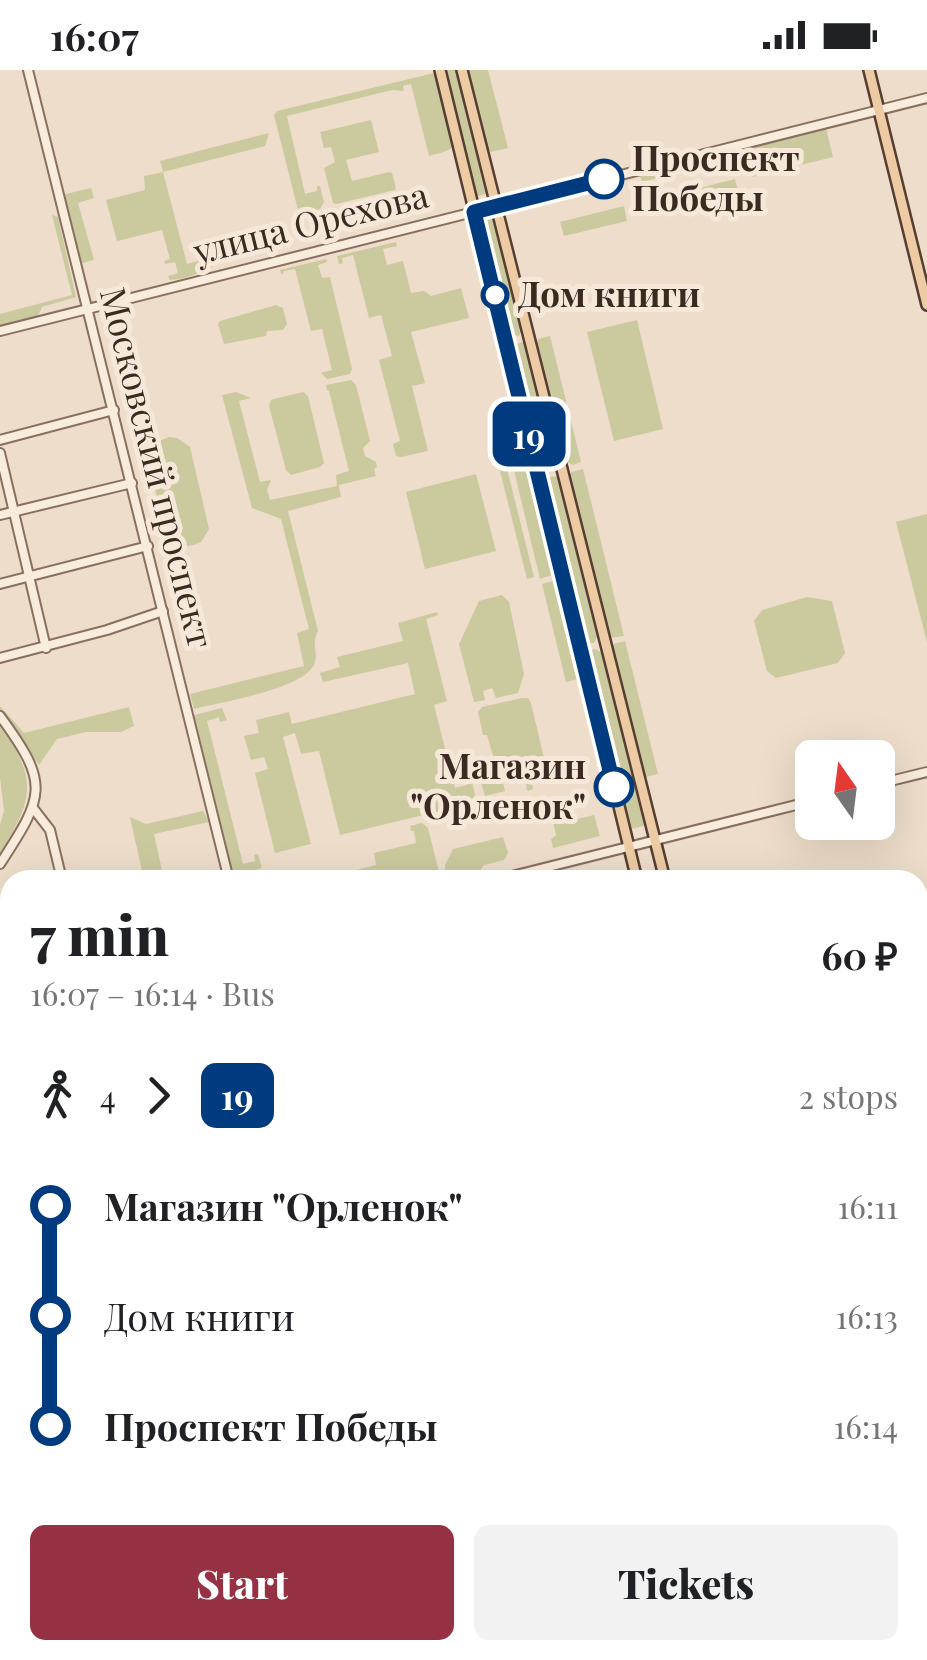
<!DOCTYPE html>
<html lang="en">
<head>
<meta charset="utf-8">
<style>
  body { margin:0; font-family:"Playfair Display",serif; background:#f2f2f2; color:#202124; height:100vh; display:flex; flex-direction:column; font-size:38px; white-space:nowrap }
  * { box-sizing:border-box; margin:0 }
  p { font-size:32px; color:#757577 }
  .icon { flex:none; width:55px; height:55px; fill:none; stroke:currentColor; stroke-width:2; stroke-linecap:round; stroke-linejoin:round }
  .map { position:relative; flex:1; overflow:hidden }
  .sheet { position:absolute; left:0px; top:800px; width:928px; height:790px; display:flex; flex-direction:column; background:#fff; border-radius:30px 30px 0 0; box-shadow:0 10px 40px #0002 }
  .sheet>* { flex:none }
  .badge { padding:0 20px; border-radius:15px; font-size:35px; line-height:65px }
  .needle { width:65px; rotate:346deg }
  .fabs { position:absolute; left:795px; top:670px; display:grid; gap:20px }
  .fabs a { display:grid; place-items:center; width:100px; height:100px; border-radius:15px; background:#fff; box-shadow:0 10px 40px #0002; font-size:50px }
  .map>.badge { position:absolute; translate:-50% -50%; box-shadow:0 0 0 5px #fff }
  .legs { display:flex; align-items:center; gap:15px; height:110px; padding:0 30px; font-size:32px }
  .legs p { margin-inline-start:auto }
  .overview { display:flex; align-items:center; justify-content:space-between; height:170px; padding:0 30px }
  h1 { font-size:55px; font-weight:800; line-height:75px }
  .action { display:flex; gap:20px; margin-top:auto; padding:20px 30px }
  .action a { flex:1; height:115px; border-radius:15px; background:#953142; color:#fff; font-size:40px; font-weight:800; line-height:115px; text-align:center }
  .action a+a { background:#f2f2f2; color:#202124 }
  ul { padding:0 30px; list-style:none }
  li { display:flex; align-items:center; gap:35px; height:110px; font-size:38px }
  li i { display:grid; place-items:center; width:15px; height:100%; margin:0 12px; background:currentColor }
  li i::after { content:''; width:25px; height:25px; margin:-12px; border:8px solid; border-radius:50%; background:#fff }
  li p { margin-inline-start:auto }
  li:first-child i { background:linear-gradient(#0000 50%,currentColor 0) }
  li:last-child i { background:linear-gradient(currentColor 50%,#0000 0) }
  .status { display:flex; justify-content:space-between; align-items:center; height:70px; padding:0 50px; background:#fff; direction:ltr }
  .status svg { height:28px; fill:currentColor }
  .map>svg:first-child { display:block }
  .green { fill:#cbc99e }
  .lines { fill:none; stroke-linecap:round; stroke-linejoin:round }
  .minor-casing { stroke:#896f5f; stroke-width:12 }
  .major-casing { stroke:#573e32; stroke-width:14 }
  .minor { stroke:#f8ecdd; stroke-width:8 }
  .major { stroke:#edcba5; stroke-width:9 }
  .line-1-casing { stroke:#fff; stroke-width:22 }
  .line-1 { stroke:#003b80; stroke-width:15 }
  .stop-1-dot { fill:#fff; stroke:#003b80; stroke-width:5 }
  .labels { text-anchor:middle; stroke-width:10; stroke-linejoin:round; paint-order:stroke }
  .stop-label { font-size:35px; font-weight:bold; fill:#3a2a22; stroke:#f5e8d9; text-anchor:start }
  .street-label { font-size:35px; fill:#3a2a22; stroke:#f5e8d9 }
</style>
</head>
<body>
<div class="status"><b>16:07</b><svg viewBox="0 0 49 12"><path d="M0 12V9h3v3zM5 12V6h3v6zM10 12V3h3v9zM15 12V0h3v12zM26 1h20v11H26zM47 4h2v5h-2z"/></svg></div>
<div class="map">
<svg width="927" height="1590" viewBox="0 0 927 1590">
  <rect width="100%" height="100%" fill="#edddca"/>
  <!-- green -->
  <g class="green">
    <path d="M446,0H458L490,123L477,126Z"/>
    <path d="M466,0H488L508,78L491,82L486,80Z"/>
    <path d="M434,3L438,6L455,73C451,82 439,83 429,86L411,14L403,16L404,21L392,20L287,46L305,124L317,121V116H320L324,132L320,139L299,144L274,45L277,41Z"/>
    <path d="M371,50L379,82L346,90L352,111L389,102L392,103L396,118L395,120L336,134L333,133L324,98L335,92L331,77L324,78L320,62Z"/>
    <path d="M825,54L833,87L752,107L746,86L642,112L639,102Z"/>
    <path d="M269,63L265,76L163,102L187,194L249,178C240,191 231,188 219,194C202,201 190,209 170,210L168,206L178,203L175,192L165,194L164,191L170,189L162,160L117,171L106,130L145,120L144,106L163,102L160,91Z"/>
    <path d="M735,109L741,134L711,142L707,129L667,139L664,127Z"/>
    <path d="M91,118L94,128L78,133L94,190L79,194L62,125Z"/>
    <path d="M624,136L627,151L564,166L560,152Z"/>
    <path d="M52,145L58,147L76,227L42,237L38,246L0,256V244L72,225Z"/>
    <path d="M494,147L523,258L519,266L514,265L510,259L483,151Z"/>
    <path d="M396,172L397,176L383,179L387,195L403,191L411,223L424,221L431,226L461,218L469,248L411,262L425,313L412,316L428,381L401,387L396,386L393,374L400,371L379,290L392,286L381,245L369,248L353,185L342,188L343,193L339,194L337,186Z"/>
    <path d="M326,189L327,192L318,195L322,208L330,207L352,299L350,304L327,309L321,303L332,300L322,259L311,261L295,199L284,201L282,205L280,200Z"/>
    <path d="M276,235L283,238L287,254L283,260L267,261L266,266L224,274L218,254L220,251Z"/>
    <path d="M637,250L663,359L614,371L587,262Z"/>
    <path d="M550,266L581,392L573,395L563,390L536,279L538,269Z"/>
    <path d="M522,272L526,274L556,392L553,400L546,399L543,395L515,280L517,274Z"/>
    <path d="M351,310L356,315L370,371L363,378L365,386L376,392L377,397L374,399L376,406L339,415L341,427L288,441L318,561C311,575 318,580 315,592C308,619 219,632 194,639L190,624L304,596L297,563L309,559L281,449L252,438L222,325L236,322L251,328L239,331L260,412L271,410L267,420L270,430L337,416L336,405L349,401L329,321L327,320L326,315Z"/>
    <path d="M303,322L308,326L324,393L320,397L291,405L286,400L269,336L271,330L274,329Z"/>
    <path d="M521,364H525L558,503L540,509L506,367Z"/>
    <path d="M169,367L177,368L190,377L209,459L201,472C188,478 178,478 167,467L147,386L155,373Z"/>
    <path d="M501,375L534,507L527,509L494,377Z"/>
    <path d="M583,399L624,566L608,568L568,407L571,402Z"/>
    <path d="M476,404L496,481L425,499L406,422Z"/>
    <path d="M555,406L561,410L599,563L594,573H588L584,569L547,414L550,407Z"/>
    <path d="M927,444V572L896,452Z"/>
    <path d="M556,510L561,511L584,605L581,608L566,612L542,514Z"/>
    <path d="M502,525L509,532L524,604L518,623L496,628L492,618L483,621L485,630L474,632L459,574L479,531Z"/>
    <path d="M807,527L832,531L845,583L838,593L776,608L767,601L754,551L762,540Z"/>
    <path d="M437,542L438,545L426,549L447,631L434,635L455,718L467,715L466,708L471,707L475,725L474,730L457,737L340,765L319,681L301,684L295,663L283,667L311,774L275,783L255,703L268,699L264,687L251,690L244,666L259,663L256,650L289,642L292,654L415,624L408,593L323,612L320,603L340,597L337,587L403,571L398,553Z"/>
    <path d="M625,571L658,704L646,707L642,703L611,579L614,574Z"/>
    <path d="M595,579L604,584L647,755L631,759L589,585L590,581Z"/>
    <path d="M522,628H528L531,633L544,688L539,690L530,704L533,719L527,721L524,700L501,706L505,721L485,726L478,702L496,696L487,665H483L478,642L482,637Z"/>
    <path d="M0,636L24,663L129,637L134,656L121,662H86L57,669L39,695L0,642Z"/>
    <path d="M222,638L227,650L220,652L219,647L207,651L243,794L255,791L254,785L258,784L262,798L236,805L231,804L191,648L195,645Z"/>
    <path d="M0,657C39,708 33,731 0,783V755L4,741L0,707Z"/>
    <path d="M559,729L565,752L594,745L600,766L553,778L551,769L556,765L552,747L546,738L549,731Z"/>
    <path d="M203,741L209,752L154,764L164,810H144L130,747L146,754Z"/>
    <path d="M422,753L428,758L441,810H317L376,795L374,783L416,773L414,761H411L410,756Z"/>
    <path d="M503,767L508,783L504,790L484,795L474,809L451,810L445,802V795L453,779Z"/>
    <path d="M927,1339V1590H846L843,1580H918V1341Z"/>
    <path d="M491,1580H676L678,1590H498L494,1588Z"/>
  </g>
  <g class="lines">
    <!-- minor casing -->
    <g class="minor-casing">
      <g id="minor">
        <path d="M28,0L229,810"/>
        <path d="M0,261L927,28"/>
        <path d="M0,370L114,340"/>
        <path d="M0,383L46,578"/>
        <path d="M0,445L132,413"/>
        <path d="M0,514L148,476"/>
        <path d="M0,588L107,560L163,541"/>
        <path d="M0,646C50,714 45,725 0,794"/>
        <path d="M878,714L927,702"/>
        <path d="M33,738L50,760L62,810"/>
        <path d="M496,810L812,731"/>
        <path d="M0,840L10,838"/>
        <path d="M0,931L10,929"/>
        <path d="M0,979L10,1018"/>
        <path d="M918,1154L927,1152"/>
        <path d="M0,1334L6,1388"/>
        <path d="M220,1580L235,1590"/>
        <path d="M425,1580L427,1590"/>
      </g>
    </g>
    <!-- major casing -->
    <g class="major-casing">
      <g id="major">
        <path d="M440,0L637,810"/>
        <path d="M462,0L665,810"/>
        <path d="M869,0L927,235"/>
        <path d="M829,1580L832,1590"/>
        <path d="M838,1580L841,1590"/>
      </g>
    </g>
    <!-- minor -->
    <use href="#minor" class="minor"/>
    <!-- major -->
    <use href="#major" class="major"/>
  </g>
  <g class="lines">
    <!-- line-1 casing -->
    <g class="line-1-casing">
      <path id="line-1" d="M604,109L474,142L614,717"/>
    </g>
    <!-- line-1 -->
    <use href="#line-1" class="line-1"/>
  </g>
  <!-- markers -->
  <g class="stop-1-dot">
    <circle cx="604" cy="109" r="18"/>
    <circle cx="495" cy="225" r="12"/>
    <circle cx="614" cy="717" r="18"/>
  </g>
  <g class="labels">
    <!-- stop labels -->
    <g class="stop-label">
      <text x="632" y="101">Проспект<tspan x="632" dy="40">Победы</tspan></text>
      <text x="518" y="237">Дом книги</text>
      <text x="586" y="709" text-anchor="end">Магазин<tspan x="586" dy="40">"Орленок"</tspan></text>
    </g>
    <!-- street labels -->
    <g class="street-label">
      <text transform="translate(311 154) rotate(-14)" y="12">улица Орехова</text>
      <text transform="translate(156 398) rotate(76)" y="12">Московский проспект</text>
    </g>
  </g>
</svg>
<div class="fabs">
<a><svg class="needle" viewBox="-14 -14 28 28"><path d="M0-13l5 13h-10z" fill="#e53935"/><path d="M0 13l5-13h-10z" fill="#757577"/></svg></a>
</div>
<b class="badge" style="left:529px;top:364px;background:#003b80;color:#fff">19</b>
<section class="sheet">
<div class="overview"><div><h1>7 min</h1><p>16:07 – 16:14 · Bus</p></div><b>60 ₽</b></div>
<div class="legs"><svg class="icon" aria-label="walk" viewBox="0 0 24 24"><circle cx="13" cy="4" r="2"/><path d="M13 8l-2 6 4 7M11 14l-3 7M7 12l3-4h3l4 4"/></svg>4<svg class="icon" aria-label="forward" viewBox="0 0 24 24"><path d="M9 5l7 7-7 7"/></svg><b class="badge" style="background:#003b80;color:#fff">19</b><p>2 stops</p></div>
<ul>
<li><i style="color:#003b80"></i><b>Магазин &quot;Орленок&quot;</b><p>16:11</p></li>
<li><i style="color:#003b80"></i><span>Дом книги</span><p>16:13</p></li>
<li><i style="color:#003b80"></i><b>Проспект Победы</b><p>16:14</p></li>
</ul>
<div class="action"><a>Start</a><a>Tickets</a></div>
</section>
</div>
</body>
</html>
